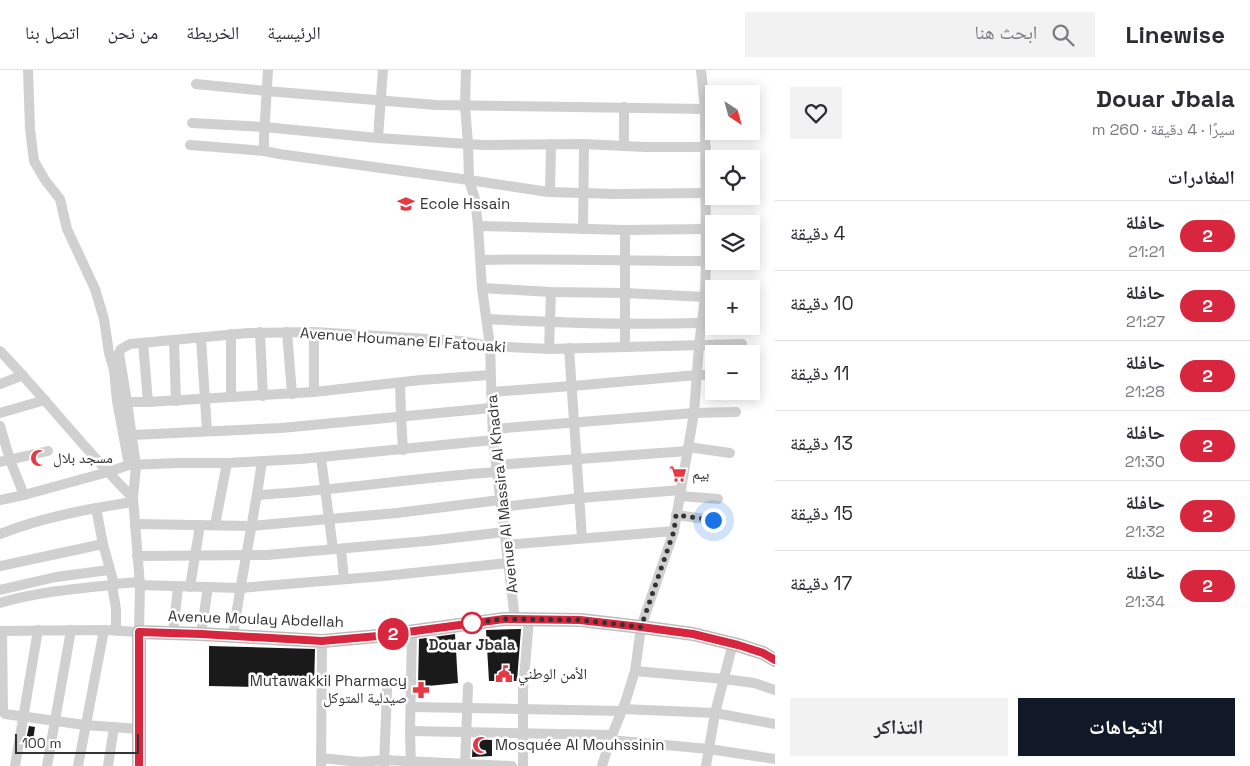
<!DOCTYPE html>
<html lang="ar">
<head>
<meta charset="utf-8">
<style>
  body { margin:0; font-family:"Space Grotesk","Noto Naskh Arabic",sans-serif; background:#f2f2f3; color:#2b2b33; direction:rtl; height:100vh; display:flex; flex-direction:column; font-size:19px; white-space:nowrap }
  * { box-sizing:border-box; margin:0 }
  p { font-size:16px; color:#7c7c81 }
  .icon { flex:none; width:28px; height:28px; fill:none; stroke:currentColor; stroke-width:2; stroke-linecap:round; stroke-linejoin:round }
  .map { position:relative; flex:1; overflow:hidden; direction:ltr }
  .details { display:flex; flex-direction:column; background:#fff; width:475px }
  .details>* { flex:none }
  .badge { padding:0 10px; border-radius:16px; font-size:18px; line-height:32px }
  .needle { width:32px; rotate:144deg }
  .buttons { position:absolute; left:705px; top:15px; display:grid; gap:10px }
  .buttons a { display:grid; place-items:center; width:55px; height:55px; border-radius:0px; background:#fff; box-shadow:0 2px 12px #0003; font-size:25px }
  .scale { position:absolute; left:15px; bottom:12px; width:124px; box-sizing:border-box; padding-left:5px; border:2px solid #333; border-top:0; font-size:14px; line-height:18px; white-space:nowrap; color:#333; -webkit-text-stroke:4px #fff; paint-order:stroke }
  .you { position:absolute; width:25px; height:25px; margin:-12px; border:4px solid #fff; border-radius:50%; background:#1a73e8; box-shadow:0 0 0 8px #1a73e833 }
  .map>.badge { position:absolute; translate:-50% -50%; box-shadow:0 0 0 2px #fff }
  h2 { padding:0 15px; font-size:19px; line-height:45px }
  .round { display:grid; place-items:center; flex:none; width:52px; height:52px; border-radius:0px; background:#f2f2f3 }
  .head { display:flex; align-items:center; justify-content:space-between; height:85px; padding:0 15px }
  h1 { font-size:24px; font-weight:800; line-height:38px }
  .button { display:flex; gap:10px; margin-top:auto; padding:10px 15px }
  .button a { flex:1; height:58px; border-radius:0px; background:#111827; color:#fff; font-size:20px; font-weight:800; line-height:58px; text-align:center }
  .button a+a { background:#f2f2f3; color:#2b2b33 }
  ul { padding:0; list-style:none }
  li { display:flex; align-items:center; gap:15px; height:70px; padding:0 15px; border-top:1px solid #e1e1e2 }
  li div { flex:1 }
  li b { display:block; font-size:19px }
  li em { font-style:normal }
  li .badge { min-width:55px; font-weight:700; text-align:center }
  header { display:flex; align-items:center; gap:30px; box-sizing:border-box; height:70px; padding:0 25px; background:#fff; border-bottom:1px solid #e1e1e2 }
  header strong { font-size:24px }
  nav { display:flex; gap:28px; margin-inline-start:auto; font-size:18px }
  .search { width:350px; height:45px; background:#f2f2f3; display:flex; align-items:center; gap:12px; box-sizing:border-box; padding:0 18px; border-radius:0px; color:#7c7c81; font-size:19px }
  main { display:flex; flex:1; min-height:0 }
  .map>svg:first-child { display:block }
  .building { fill:#1a1a1a }
  .lines { fill:none; stroke-linecap:round; stroke-linejoin:round }
  .street { stroke:#d0d0d0; stroke-width:10 }
  .secondary { stroke:#bdbdbd; stroke-width:14 }
  .line-casing { stroke:#fff; stroke-width:11 }
  .line { stroke:#d7263d; stroke-width:8 }
  .walk { stroke:#333; stroke-width:5; stroke-dasharray:0 9 }
  .stop-dot { fill:#fff; stroke:#d7263d; stroke-width:2.5 }
  .labels { text-anchor:middle; stroke-width:5; stroke-linejoin:round; paint-order:stroke }
  .poi-label { font-size:15px; fill:#333; stroke:#fff; text-anchor:start }
  .street-label { font-size:15px; fill:#333; stroke:#fff }
  .stop-label { font-size:15px; font-weight:bold; fill:#333; stroke:#fff }
</style>
</head>
<body>
<header>
<strong>Linewise</strong>
<div class="search"><svg class="icon" aria-label="search" viewBox="0 0 24 24"><circle cx="10" cy="10" r="6"/><path d="M15 15l6 6"/></svg>ابحث هنا</div>
<nav><a>الرئيسية</a><a>الخريطة</a><a>من نحن</a><a>اتصل بنا</a></nav>
</header>
<main>
<section class="details">
<div class="head"><div><h1>Douar Jbala</h1><p>سيرًا · 4 دقيقة · 260 m</p></div><a class="round"><svg class="icon" aria-label="heart" viewBox="0 0 24 24"><path d="M12 20l-8-8c-3-5 5-10 8-4 3-6 11-1 8 4z"/></svg></a></div>
<h2>المغادرات</h2>
<ul>
<li><span class="badge" style="background:#d7263d;color:#fff">2</span><div><b>حافلة</b><p>21:21</p></div><em>4 دقيقة</em></li>
<li><span class="badge" style="background:#d7263d;color:#fff">2</span><div><b>حافلة</b><p>21:27</p></div><em>10 دقيقة</em></li>
<li><span class="badge" style="background:#d7263d;color:#fff">2</span><div><b>حافلة</b><p>21:28</p></div><em>11 دقيقة</em></li>
<li><span class="badge" style="background:#d7263d;color:#fff">2</span><div><b>حافلة</b><p>21:30</p></div><em>13 دقيقة</em></li>
<li><span class="badge" style="background:#d7263d;color:#fff">2</span><div><b>حافلة</b><p>21:32</p></div><em>15 دقيقة</em></li>
<li><span class="badge" style="background:#d7263d;color:#fff">2</span><div><b>حافلة</b><p>21:34</p></div><em>17 دقيقة</em></li>
</ul>
<div class="button"><a>الاتجاهات</a><a>التذاكر</a></div>
</section>
<div class="map">
<svg width="775" height="696" viewBox="0 0 775 696">
  <rect width="100%" height="100%" fill="#fff"/>
  <!-- building -->
  <g class="building">
    <path d="M521,559L517,611H489L486,560Z"/>
    <path d="M455,564L458,613L418,617L419,569Z"/>
    <path d="M209,576L315,579L314,618L209,616Z"/>
    <path d="M29,656L35,657L33,670H26Z"/>
    <path d="M473,669L492,670V686L472,687Z"/>
  </g>
  <g class="lines">
    <!-- street -->
    <g class="street">
      <path d="M28,0L30,59L34,91L45,110L60,129L67,159L95,219L104,249L109,283L114,300L117,331L129,395"/>
      <path d="M268,0L264,67V81L279,84L469,110L548,122L615,124L705,123"/>
      <path d="M466,0L465,36L468,74L469,110L475,129L478,156L482,218L490,276L493,370L515,549"/>
      <path d="M196,14L266,21L436,35L705,39"/>
      <path d="M192,53L264,57L378,68L483,75L584,74L645,77H706"/>
      <path d="M378,68L383,0"/>
      <path d="M190,75L264,81"/>
      <path d="M624,76V37"/>
      <path d="M550,122L551,74"/>
      <path d="M478,156L625,160L705,159"/>
      <path d="M583,159L584,74"/>
      <path d="M481,190C556,188 631,191 706,191"/>
      <path d="M482,218L551,222L625,223L705,227"/>
      <path d="M487,249C558,253 630,255 701,253"/>
      <path d="M260,262L263,326"/>
      <path d="M287,262L292,324"/>
      <path d="M201,268L207,361"/>
      <path d="M174,270L176,331"/>
      <path d="M143,273L148,332"/>
      <path d="M625,277V160"/>
      <path d="M569,278L582,468"/>
      <path d="M549,279L551,222"/>
      <path d="M0,281C46,329 86,381 133,428"/>
      <path d="M400,313L401,346L403,380"/>
      <path d="M0,314L23,305"/>
      <path d="M314,322V262"/>
      <path d="M491,322L572,316L697,305H714"/>
      <path d="M231,327V264"/>
      <path d="M127,332H148L314,322L421,310L490,305"/>
      <path d="M0,343L45,330"/>
      <path d="M0,356L10,390L24,425"/>
      <path d="M493,359L694,343L736,342"/>
      <path d="M132,365L281,358L491,338"/>
      <path d="M688,377L730,383"/>
      <path d="M321,388L333,479"/>
      <path d="M0,392L48,381"/>
      <path d="M496,395L688,381"/>
      <path d="M257,425C337,421 417,407 497,402"/>
      <path d="M680,426L718,429"/>
      <path d="M0,430L24,425L108,402L129,395L177,393H227L301,389L493,370"/>
      <path d="M501,437L580,428L681,420"/>
      <path d="M96,438L103,474L114,514L112,515L116,539V560"/>
      <path d="M676,445L713,450"/>
      <path d="M135,454L251,456L273,454L397,443L500,430"/>
      <path d="M215,455L227,393"/>
      <path d="M0,464C43,447 88,439 133,432"/>
      <path d="M506,475L674,461"/>
      <path d="M341,479L344,509"/>
      <path d="M137,486L267,485L427,471L504,462"/>
      <path d="M0,496L103,474"/>
      <path d="M114,514L139,512"/>
      <path d="M140,515L240,518L384,506L508,493"/>
      <path d="M190,517L200,455"/>
      <path d="M0,520L56,507L109,500"/>
      <path d="M0,533C36,522 74,519 112,515"/>
      <path d="M0,561L104,560L139,562L140,515L133,428L136,396L127,332L119,283L121,279L130,274L248,263L314,262L461,271L490,276L549,279L742,274"/>
      <path d="M2,561L3,641L5,644L85,655L140,659"/>
      <path d="M173,563L178,517"/>
      <path d="M201,564L208,517"/>
      <path d="M233,566C241,507 254,449 262,391"/>
      <path d="M635,601L724,609L754,613L775,620"/>
      <path d="M412,637L622,641"/>
      <path d="M623,639L715,643L775,654"/>
      <path d="M410,661L612,665"/>
      <path d="M610,670L709,679L775,689"/>
      <path d="M321,688L360,692L384,690L512,696"/>
      <path d="M15,696L38,560"/>
      <path d="M47,696L71,560"/>
      <path d="M78,696L104,560"/>
      <path d="M108,696L114,657"/>
      <path d="M321,696L322,571"/>
      <path d="M384,696L387,620"/>
      <path d="M411,696L410,661L412,561"/>
      <path d="M465,696L468,617"/>
      <path d="M523,696V619L529,550"/>
      <path d="M602,696L610,670L625,633L635,601L641,557L674,461L694,343L699,275L705,227L706,191L705,39L701,0"/>
      <path d="M706,696L715,643L733,573"/>
    </g>
    <!-- secondary -->
    <path class="secondary" d="M139,696V562L201,564L322,571L378,566L504,549L581,550L641,557L693,564L738,575L763,583L775,590"/>
  </g>
  <g class="lines">
    <!-- line casing -->
    <g class="line-casing">
      <path id="line" d="M139,696V562L201,564L322,571L378,566L504,549L580,550L641,557L693,564L738,575L763,583L775,590"/>
    </g>
    <!-- line -->
    <use href="#line" class="line"/>
    <!-- walk -->
    <path class="walk" d="M472,553H471L504,549L580,550L641,557L674,461L676,445L713,450"/>
  </g>
  <!-- icons -->
  <defs>
    <g id="school-bare" transform="scale(1.35)"><path d="M0-5L7-2L0 1L-7-2ZM-4 1L0 2.5L4 1V4Q0 6-4 4Z" fill="#e63946" stroke="#fff" stroke-width="2.5" paint-order="stroke"/></g>
    <g id="mosque-bare" transform="scale(1.35)"><path d="M3.5-4.9A6 6 0 1 0 3.5 4.9A5 5 0 1 1 3.5-4.9Z" fill="#e63946" stroke="#fff" stroke-width="2.5" paint-order="stroke"/></g>
    <g id="supermarket-bare" transform="scale(1.35)"><path d="M-6-5.5h2.5l.6 2H6L4.5 2H-2.5L-4.4-4H-6ZM-1.5 3.2a1.3 1.3 0 1 0 .1 0ZM3 3.2a1.3 1.3 0 1 0 .1 0Z" fill="#e63946" stroke="#fff" stroke-width="2.5" paint-order="stroke"/></g>
    <g id="civic-bare" transform="scale(1.35)"><path d="M-.6-6.5H3V-4.5H.6V-3L4-1V1h2V6H-6V1h2V-1L-.6-3ZM-1.2 2.5V6h2.4V2.5Z" fill="#e63946" stroke="#fff" stroke-width="2.5" paint-order="stroke"/></g>
    <g id="pharmacy-bare" transform="scale(1.35)"><path d="M-2-6h4v4h4v4h-4v4h-4v-4h-4v-4h4Z" fill="#e63946" stroke="#fff" stroke-width="2.5" paint-order="stroke"/></g>
  </defs>
  <g fill-rule="evenodd">
    <use href="#school-bare" x="406" y="134"/>
    <use href="#mosque-bare" x="39" y="388"/>
    <use href="#supermarket-bare" x="678" y="404"/>
    <use href="#civic-bare" x="504" y="604"/>
    <use href="#pharmacy-bare" x="421" y="620"/>
    <use href="#mosque-bare" x="481" y="675"/>
  </g>
  <!-- markers -->
  <circle class="stop-dot" cx="472" cy="553" r="10"/>
  <g class="labels">
    <!-- poi labels -->
    <g class="poi-label">
      <text x="420" y="139">Ecole Hssain</text>
      <text x="53" y="393">مسجد بلال</text>
      <text x="692" y="409">بيم</text>
      <text x="518" y="609">الأمن الوطني</text>
      <text x="407" y="616" text-anchor="end">Mutawakkil Pharmacy<tspan x="407" dy="17">صيدلية المتوكل</tspan></text>
      <text x="495" y="680">Mosquée Al Mouhssinin</text>
    </g>
    <!-- street labels -->
    <g class="street-label">
      <text transform="translate(403 270) rotate(4)" y="5">Avenue Houmane El Fatouaki</text>
      <text transform="translate(502 424) rotate(-96)" y="5">Avenue Al Massira Al Khadra</text>
      <text transform="translate(256 549) rotate(2)" y="5">Avenue Moulay Abdellah</text>
    </g>
    <!-- stop labels -->
    <g class="stop-label">
      <text x="472" y="580">Douar Jbala</text>
    </g>
  </g>
</svg>
<div class="buttons">
<a><svg class="needle" viewBox="-14 -14 28 28"><path d="M0-13l5 13h-10z" fill="#e53935"/><path d="M0 13l5-13h-10z" fill="#7c7c81"/></svg></a>
<a><svg class="icon" aria-label="locate" viewBox="0 0 24 24"><circle cx="12" cy="12" r="6"/><path d="M12 2v4M12 18v4M2 12h4M18 12h4"/></svg></a>
<a><svg class="icon" aria-label="layers" viewBox="0 0 24 24"><path d="M12 4l9 5-9 5-9-5zM3 14l9 5 9-5"/></svg></a>
<a>+</a>
<a>−</a>
</div>
<div class="scale">100 m</div>
<div class="you" style="left:713px;top:450px"></div>
<b class="badge" style="left:393px;top:564px;background:#d7263d;color:#fff">2</b>
</div>
</main>
</body>
</html>
